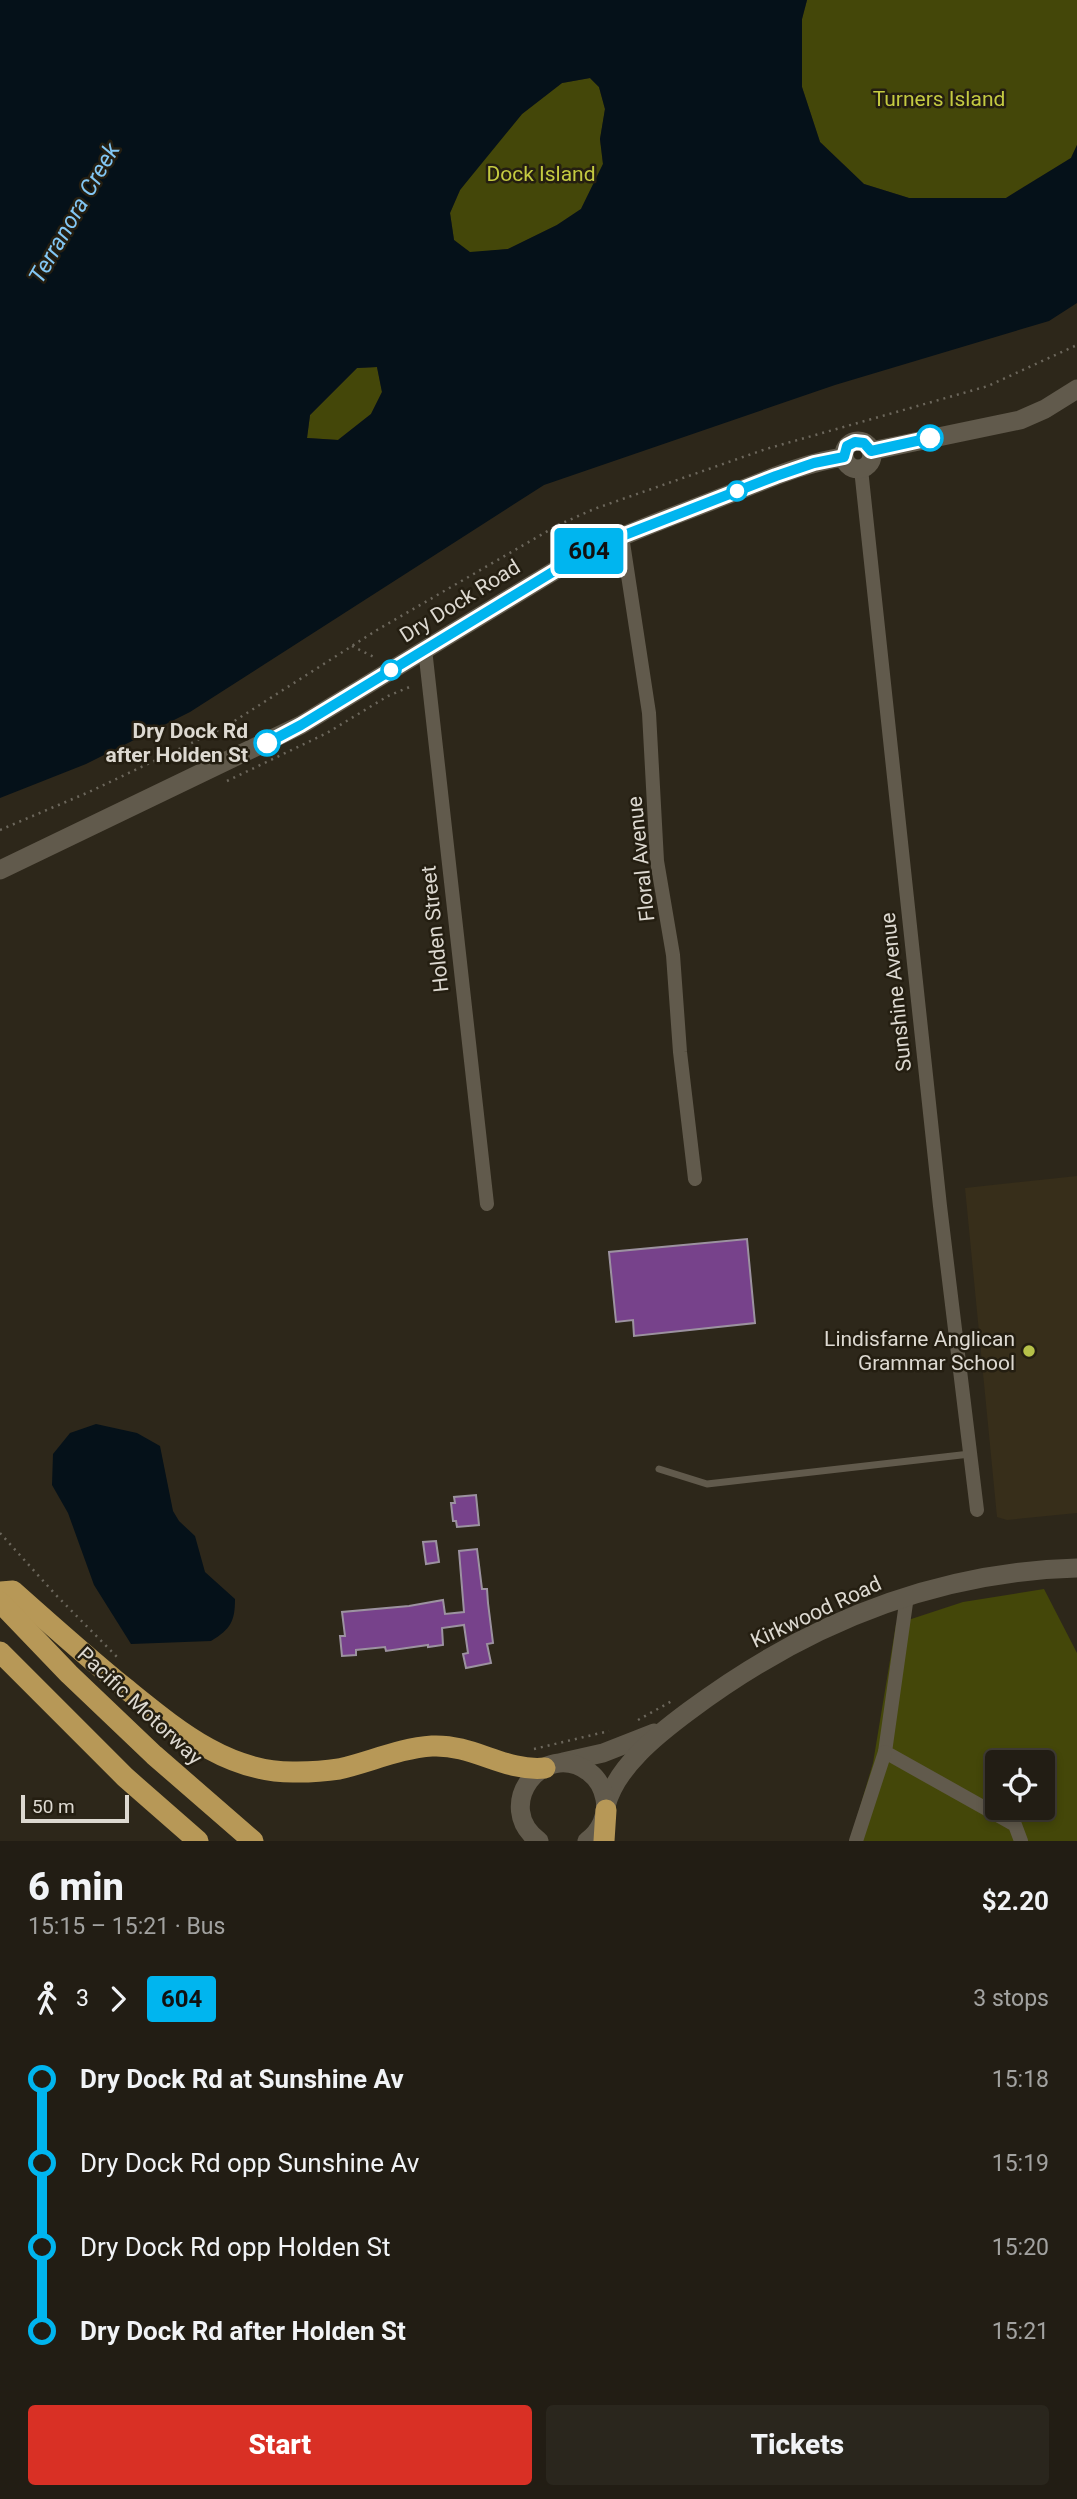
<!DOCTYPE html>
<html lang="en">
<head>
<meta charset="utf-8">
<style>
  body { margin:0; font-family:Roboto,sans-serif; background:#2a261d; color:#f1f3f6; height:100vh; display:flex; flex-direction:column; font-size:26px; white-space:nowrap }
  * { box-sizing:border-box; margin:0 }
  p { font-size:23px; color:#a2a2a0 }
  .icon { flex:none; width:38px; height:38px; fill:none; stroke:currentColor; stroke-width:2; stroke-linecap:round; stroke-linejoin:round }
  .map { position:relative; height:1841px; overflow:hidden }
  .drawer { display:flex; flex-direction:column; background:#221d14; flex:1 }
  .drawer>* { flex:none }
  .badge { padding:0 14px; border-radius:5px; font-size:24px; line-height:46px }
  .tools { position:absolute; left:985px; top:1750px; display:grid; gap:14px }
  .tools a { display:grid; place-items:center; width:70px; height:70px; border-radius:7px; background:#221d14; box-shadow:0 4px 10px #0003,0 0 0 2px #3f3b34; font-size:35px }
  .scale { position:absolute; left:21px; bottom:18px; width:108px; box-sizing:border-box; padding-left:7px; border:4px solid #ddd9d1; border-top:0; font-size:19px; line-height:24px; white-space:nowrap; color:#ddd9d1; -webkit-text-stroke:5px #241e11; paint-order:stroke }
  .map>.badge { position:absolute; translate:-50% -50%; box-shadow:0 0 0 4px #fff }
  .legs { display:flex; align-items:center; gap:10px; height:77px; padding:0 28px; font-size:23px }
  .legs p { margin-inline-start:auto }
  .headline { display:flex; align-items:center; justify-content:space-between; height:119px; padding:0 28px }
  h1 { font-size:38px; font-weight:800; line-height:52px }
  .primary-button { display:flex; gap:14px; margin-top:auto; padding:14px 28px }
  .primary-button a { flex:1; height:80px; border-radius:7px; background:#d93025; color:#fff; font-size:28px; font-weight:800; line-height:80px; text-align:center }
  .primary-button a+a { background:#2a261d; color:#f1f3f6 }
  ul { padding:0 28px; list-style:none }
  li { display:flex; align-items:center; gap:24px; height:84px; font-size:26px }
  li i { display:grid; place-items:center; width:10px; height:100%; margin:0 9px; background:currentColor }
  li i::after { content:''; width:18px; height:18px; margin:-9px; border:5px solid; border-radius:50%; background:#221d14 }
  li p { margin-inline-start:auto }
  li:first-child i { background:linear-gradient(#0000 50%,currentColor 0) }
  li:last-child i { background:linear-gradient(currentColor 50%,#0000 0) }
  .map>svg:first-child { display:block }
  .built { fill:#372e1a }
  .green { fill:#444709; fill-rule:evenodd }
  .water { fill:#051119; fill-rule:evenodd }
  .building { fill:#77428b; stroke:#9c92a0; stroke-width:2 }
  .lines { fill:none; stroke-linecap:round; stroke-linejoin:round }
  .path { stroke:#6c675c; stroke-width:2.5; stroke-dasharray:2 5; stroke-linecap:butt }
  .lane { stroke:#615a4c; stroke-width:7 }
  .street { stroke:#615a4c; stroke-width:14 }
  .secondary { stroke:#615a4c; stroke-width:19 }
  .highway { stroke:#b79857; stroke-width:21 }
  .line-1-casing { stroke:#fff; stroke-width:16 }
  .line-1 { stroke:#00b5ef; stroke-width:10 }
  .stop-1-dot { fill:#fff; stroke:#00b5ef; stroke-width:3.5 }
  .poi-dot { fill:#b6c149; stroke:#241e11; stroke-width:2.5 }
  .labels { text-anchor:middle; stroke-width:5; stroke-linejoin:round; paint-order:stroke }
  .park-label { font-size:21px; fill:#c4ca41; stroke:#241e11 }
  .street-label { font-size:21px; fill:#ddd9d1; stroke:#241e11 }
  .stop-label { font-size:21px; font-weight:bold; fill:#ddd9d1; stroke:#241e11; text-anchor:end }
  .poi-label { font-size:21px; fill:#ddd9d1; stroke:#241e11; text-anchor:end }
  .water-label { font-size:23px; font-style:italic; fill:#83c7f4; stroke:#241e11 }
</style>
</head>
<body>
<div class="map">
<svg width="1077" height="1841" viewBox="0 0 1077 1841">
  <rect width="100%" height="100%" fill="#2d271a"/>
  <!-- built -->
  <path class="built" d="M1077,1176V1513L1007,1520L997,1517L965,1188Z"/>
  <!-- green -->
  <g class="green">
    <path d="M807,0H1077V145L1071,158L1006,198H909L864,184L820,142L802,87V19Z"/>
    <path d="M590,78L599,87L605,109L600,139L603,164L581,209L557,225L508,249L470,253L454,240L450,213L460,190L481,162L522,114L562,83Z"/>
    <path d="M377,367L382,392L371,414L338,440L307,438L310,415L357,368Z"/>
    <path d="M1044,1589L1077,1653V1841H850L873,1763L896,1624L963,1602ZM998,1762H1043V1808H998Z"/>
  </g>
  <!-- water -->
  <g class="water">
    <path d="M0,0H807L802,19V87L820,142L864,184L909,198H1006L1071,158L1077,145V303L1049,321L835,385L544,485L190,712L86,764L0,798ZM590,78L599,87L605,109L600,139L603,164L581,209L557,225L508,249L470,252L454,240L450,213L460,190L522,114L562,83ZM377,367L382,392L371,414L338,440L307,438L310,415L357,368Z"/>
    <path d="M96,1424L137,1433L160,1446L173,1511L179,1521L195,1536L205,1572L235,1599C235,1621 231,1629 211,1641L131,1644L94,1585L68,1513L52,1485L53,1454L70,1433Z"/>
  </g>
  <!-- building -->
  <g class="building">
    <path d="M747,1239L755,1323L634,1336L633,1320L616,1322L609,1252Z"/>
    <path d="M476,1495L479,1525L457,1527L456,1521H453L451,1503H455L454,1497Z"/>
    <path d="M436,1541L439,1562L426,1564L423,1542Z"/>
    <path d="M477,1549L482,1589H487L488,1603L493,1643L487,1644L491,1663L466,1668L463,1654L468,1653L464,1625L442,1628L443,1645L428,1647V1645L386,1651L385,1647L356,1650V1655L342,1656L340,1636H345L342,1612L409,1606L443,1600L445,1614L464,1612L459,1551Z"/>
  </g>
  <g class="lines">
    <!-- path -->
    <g class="path">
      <path d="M352,646L374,657"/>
      <path d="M227,781L327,733L388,696L412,686"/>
      <path d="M0,830L89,792L225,727L377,630L558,525L594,509L766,449L988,386L1077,345"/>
      <path d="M0,1533L55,1594L118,1658"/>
      <path d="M638,1720L672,1701"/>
      <path d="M534,1749L609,1731"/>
    </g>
    <!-- lane -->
    <path class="lane" d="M659,1469L707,1484L970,1454"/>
    <!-- street -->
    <g class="street">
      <path d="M861,469L940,1206L977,1510"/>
      <path d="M622,536L649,713L657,861L673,955L680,1052L695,1179"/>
      <path d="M425,649L487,1204"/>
      <path d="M907,1596L885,1752L1015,1825L1021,1841"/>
      <path d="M856,1841L885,1752"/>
    </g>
    <!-- secondary -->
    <g class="secondary">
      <circle cx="858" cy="455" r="14"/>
      <path d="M871,451L1020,420L1045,409L1077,389"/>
      <path d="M0,870L301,725L579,556C625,533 674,516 722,497C762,482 802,463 844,457"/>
      <path d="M563,1762L603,1753L654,1733"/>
      <path d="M606,1806C616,1767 658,1734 689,1711C804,1625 932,1572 1077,1568"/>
      <path d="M539,1841C492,1807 543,1738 589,1772C597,1778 603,1788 605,1799C608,1815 600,1832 587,1841"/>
    </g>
    <!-- highway -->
    <g class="highway">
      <path d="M0,1592L13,1591C50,1624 87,1657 125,1688C176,1729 228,1774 297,1772C311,1772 326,1771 339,1769C370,1762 400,1748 432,1746C474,1744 504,1772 545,1768"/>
      <path d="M0,1602L69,1674L154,1755L253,1841"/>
      <path d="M0,1652L125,1777L198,1841"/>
      <path d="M604,1841L606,1810"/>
    </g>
  </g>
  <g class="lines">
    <!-- line-1 casing -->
    <g class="line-1-casing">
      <path id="line-1" d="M267,743L301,725L579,556L622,536L776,476L814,463L844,457L847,446L855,442L864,443L871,451L930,438"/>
    </g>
    <!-- line-1 -->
    <use href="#line-1" class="line-1"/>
  </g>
  <!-- markers -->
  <g class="stop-1-dot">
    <circle cx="930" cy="438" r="12"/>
    <circle cx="737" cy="491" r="9"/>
    <circle cx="391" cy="670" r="9"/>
    <circle cx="267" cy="743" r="12"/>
  </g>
  <circle class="poi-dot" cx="1029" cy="1351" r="7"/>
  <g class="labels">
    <!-- park labels -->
    <g class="park-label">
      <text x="939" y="106">Turners Island</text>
      <text x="541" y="181">Dock Island</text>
    </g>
    <!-- street labels -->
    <g class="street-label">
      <text transform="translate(460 601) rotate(-32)" y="7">Dry Dock Road</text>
      <text transform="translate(641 859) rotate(-96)" y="7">Floral Avenue</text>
      <text transform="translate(435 929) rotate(-96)" y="7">Holden Street</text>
      <text transform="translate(896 992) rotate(-96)" y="7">Sunshine Avenue</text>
      <text transform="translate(816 1612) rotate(-25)" y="7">Kirkwood Road</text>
      <text transform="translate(140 1706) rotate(43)" y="7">Pacific Motorway</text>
    </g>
    <!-- stop labels -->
    <g class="stop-label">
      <text x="248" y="738">Dry Dock Rd<tspan x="248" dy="24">after Holden St</tspan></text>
    </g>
    <!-- poi labels -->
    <g class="poi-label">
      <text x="1015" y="1346">Lindisfarne Anglican<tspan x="1015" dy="24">Grammar School</tspan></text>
    </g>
    <!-- water labels -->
    <g class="water-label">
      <text transform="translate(74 213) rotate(-60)" y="8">Terranora Creek</text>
    </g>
  </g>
</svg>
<div class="tools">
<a><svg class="icon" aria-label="locate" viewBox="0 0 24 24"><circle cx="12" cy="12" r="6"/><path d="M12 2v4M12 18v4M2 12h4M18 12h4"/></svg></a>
</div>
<div class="scale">50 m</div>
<b class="badge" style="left:589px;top:551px;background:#00b5ef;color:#111">604</b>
</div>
<section class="drawer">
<div class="headline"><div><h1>6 min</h1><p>15:15 – 15:21 · Bus</p></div><b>$2.20</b></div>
<div class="legs"><svg class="icon" aria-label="walk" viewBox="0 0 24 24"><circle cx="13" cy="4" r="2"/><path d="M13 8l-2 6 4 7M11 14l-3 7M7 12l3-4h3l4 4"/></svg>3<svg class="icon" aria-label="forward" viewBox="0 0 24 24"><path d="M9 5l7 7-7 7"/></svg><b class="badge" style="background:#00b5ef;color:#111">604</b><p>3 stops</p></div>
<ul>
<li><i style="color:#00b5ef"></i><b>Dry Dock Rd at Sunshine Av</b><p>15:18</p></li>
<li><i style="color:#00b5ef"></i><span>Dry Dock Rd opp Sunshine Av</span><p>15:19</p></li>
<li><i style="color:#00b5ef"></i><span>Dry Dock Rd opp Holden St</span><p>15:20</p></li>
<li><i style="color:#00b5ef"></i><b>Dry Dock Rd after Holden St</b><p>15:21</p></li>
</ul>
<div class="primary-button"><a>Start</a><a>Tickets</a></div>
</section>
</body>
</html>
